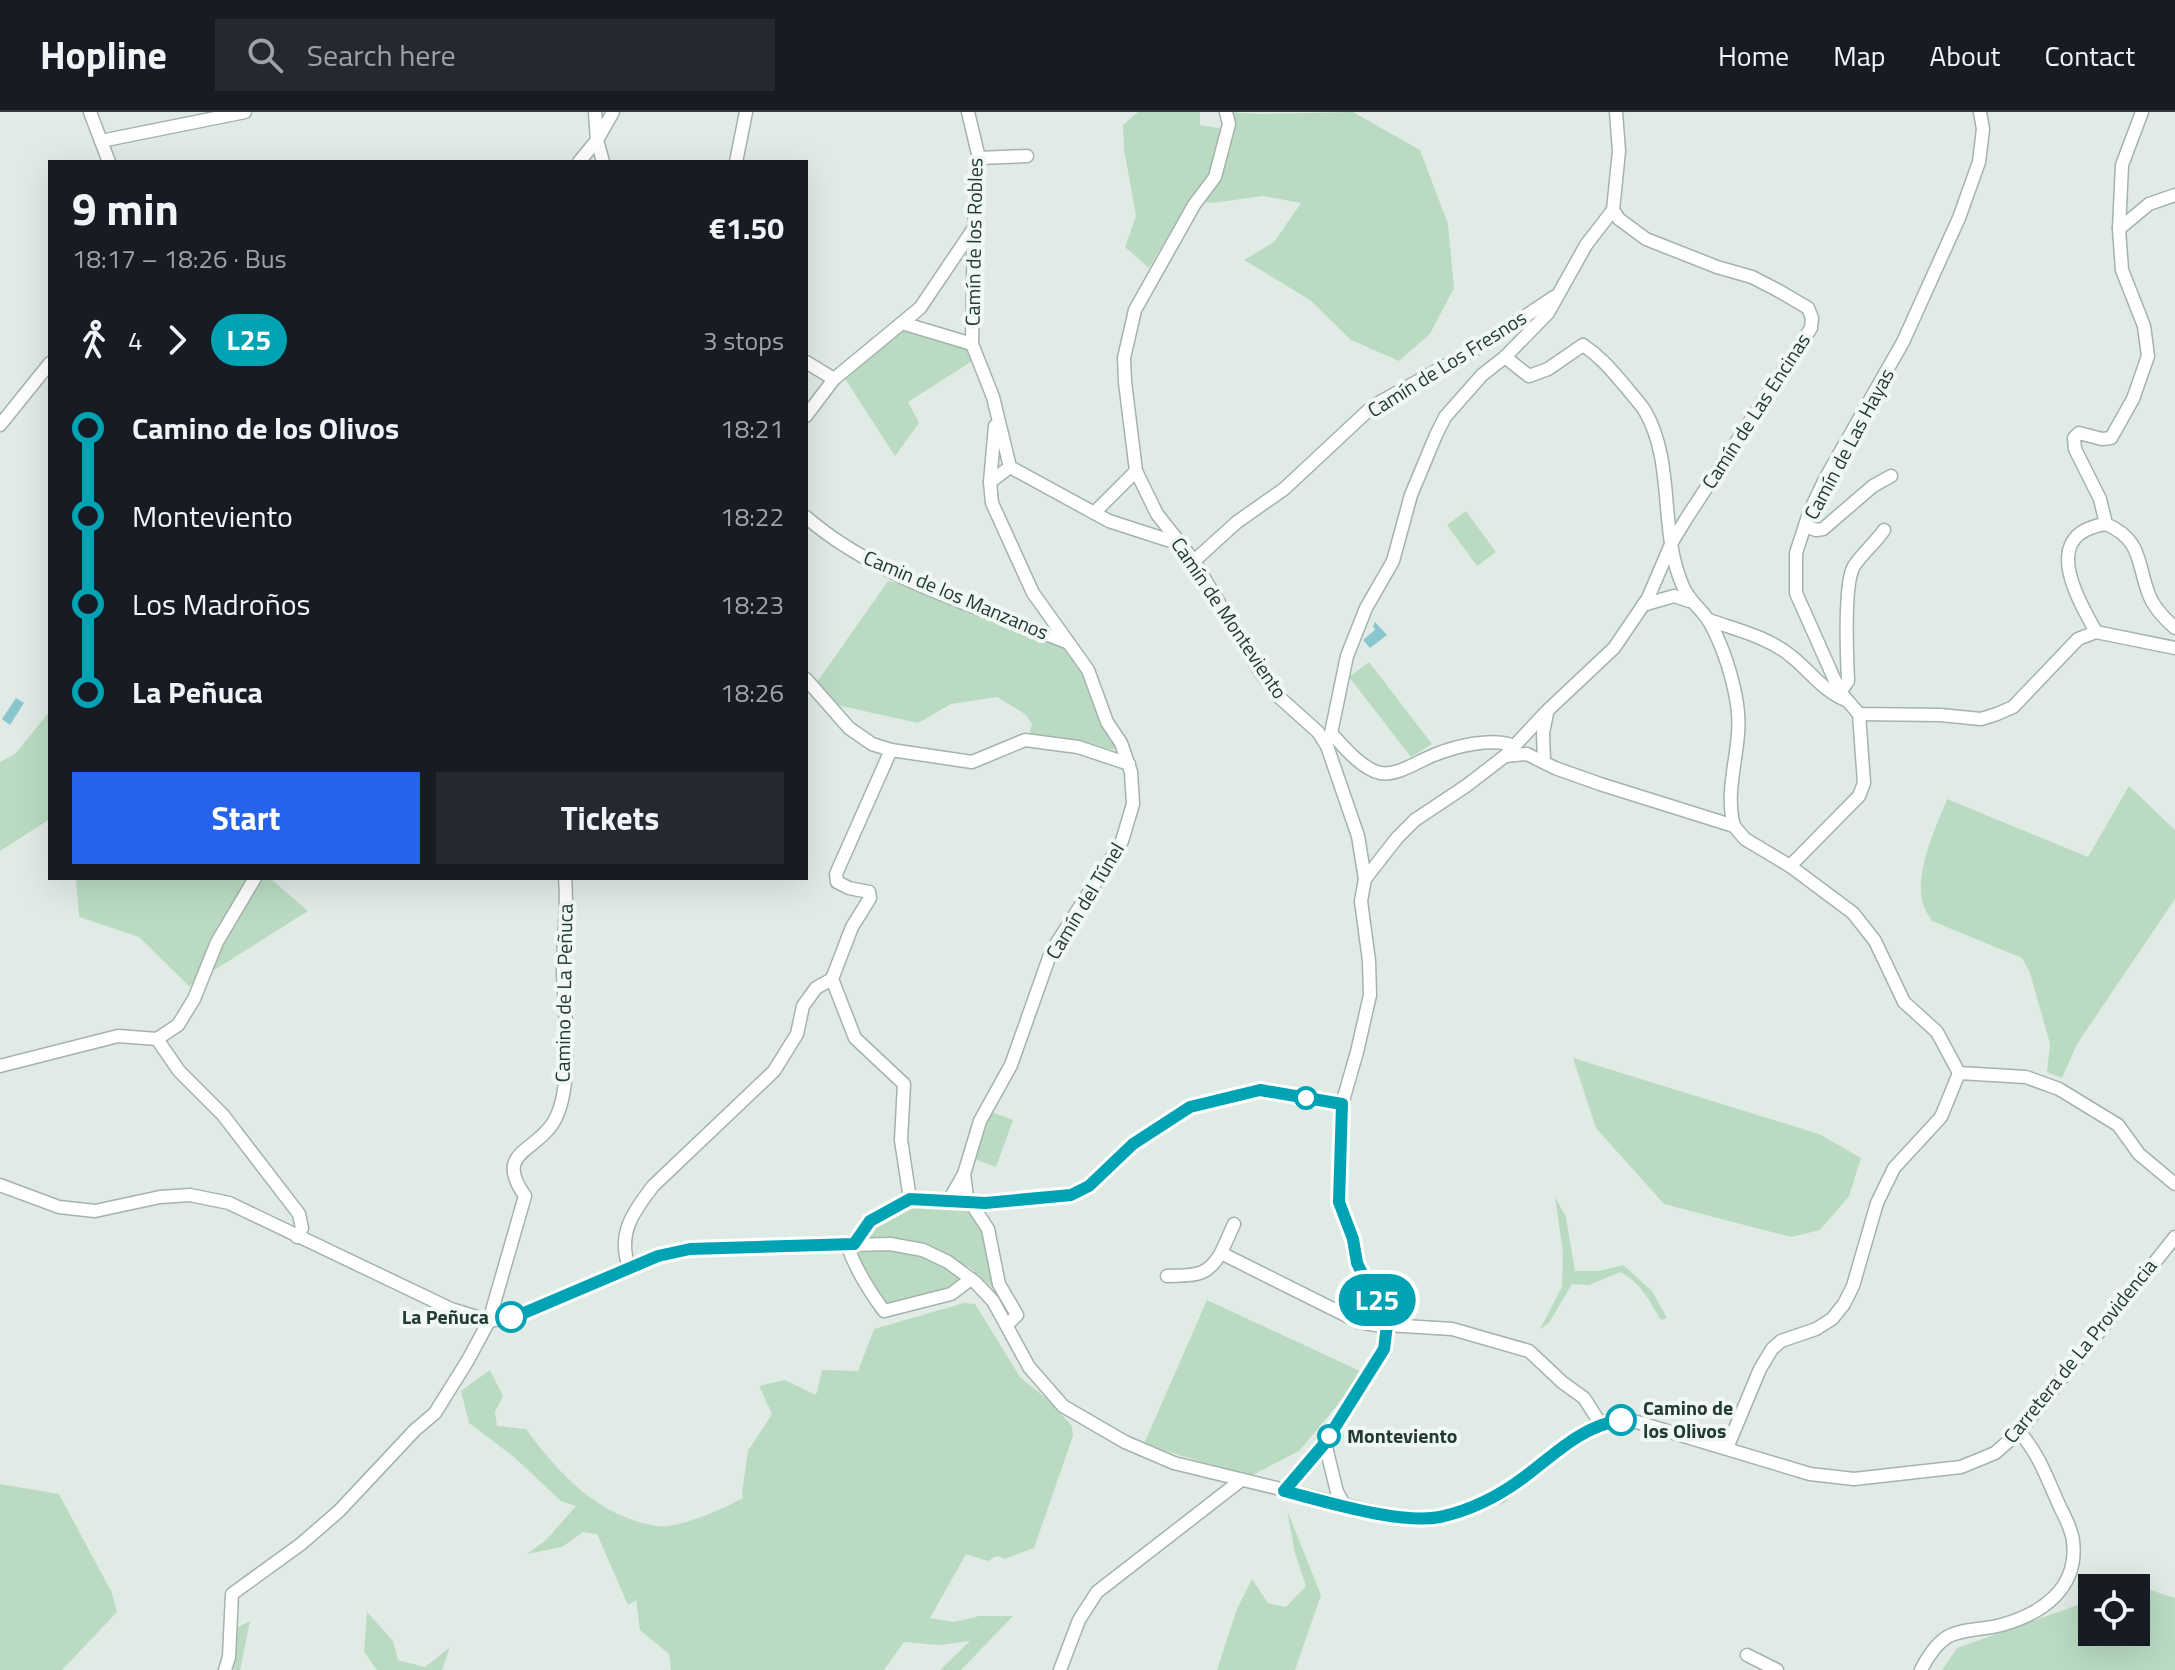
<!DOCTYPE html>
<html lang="en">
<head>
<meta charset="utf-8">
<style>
  body { margin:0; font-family:"Titillium Web",sans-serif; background:#242831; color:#f1f3f6; height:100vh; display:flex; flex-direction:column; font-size:30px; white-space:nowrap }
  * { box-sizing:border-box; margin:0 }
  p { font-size:26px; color:#9ea1a6 }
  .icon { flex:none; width:44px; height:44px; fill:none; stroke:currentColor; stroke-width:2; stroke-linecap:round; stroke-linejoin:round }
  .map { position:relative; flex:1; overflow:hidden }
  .sheet { position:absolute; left:48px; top:48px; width:760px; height:720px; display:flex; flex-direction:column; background:#171b24; border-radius:0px; box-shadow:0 8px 32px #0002 }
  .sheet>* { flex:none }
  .badge { padding:0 16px; border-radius:26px; font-size:28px; line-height:52px }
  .controls { position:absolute; left:2078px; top:1462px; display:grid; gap:16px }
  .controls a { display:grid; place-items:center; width:72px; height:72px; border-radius:0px; background:#171b24; box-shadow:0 8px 32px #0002; font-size:40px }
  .map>.badge { position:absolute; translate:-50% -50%; box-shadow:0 0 0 4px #fff }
  .legs { display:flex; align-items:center; gap:12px; height:88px; padding:0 24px; font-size:26px }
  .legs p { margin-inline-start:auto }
  .headline { display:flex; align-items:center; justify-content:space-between; height:136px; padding:0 24px }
  h1 { font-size:44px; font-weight:700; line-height:60px }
  .button { display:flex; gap:16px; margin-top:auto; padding:16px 24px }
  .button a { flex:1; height:92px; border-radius:0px; background:#2563eb; color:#fff; font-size:32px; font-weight:700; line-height:92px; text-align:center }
  .button a+a { background:#242831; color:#f1f3f6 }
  ul { padding:0 24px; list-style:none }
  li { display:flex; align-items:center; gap:28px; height:88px; font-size:30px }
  li i { display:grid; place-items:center; width:12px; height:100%; margin:0 10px; background:currentColor }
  li i::after { content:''; width:20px; height:20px; margin:-10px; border:6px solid; border-radius:50%; background:#171b24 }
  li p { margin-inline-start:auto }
  li:first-child i { background:linear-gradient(#0000 50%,currentColor 0) }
  li:last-child i { background:linear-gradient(currentColor 50%,#0000 0) }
  header { display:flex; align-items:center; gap:48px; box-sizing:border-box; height:112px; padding:0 40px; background:#171b24; border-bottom:2px solid #363941 }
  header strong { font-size:38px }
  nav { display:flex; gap:44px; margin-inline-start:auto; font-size:28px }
  .search { width:560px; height:72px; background:#242831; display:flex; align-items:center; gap:20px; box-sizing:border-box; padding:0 28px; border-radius:0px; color:#9ea1a6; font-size:30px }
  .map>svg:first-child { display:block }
  .green { fill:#badbc2 }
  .water { fill:#8ac6ce }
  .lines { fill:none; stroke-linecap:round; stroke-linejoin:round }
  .minor-casing { stroke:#a4b3ad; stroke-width:15 }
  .minor { stroke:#fff; stroke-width:12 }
  .line-1-casing { stroke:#fff; stroke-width:18 }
  .line-1 { stroke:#00a3b4; stroke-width:12 }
  .stop-1-dot { fill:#fff; stroke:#00a3b4; stroke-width:4 }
  .labels { text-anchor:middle; stroke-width:8; stroke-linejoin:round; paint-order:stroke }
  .street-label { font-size:20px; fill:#223b33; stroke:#f1f8f4 }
  .stop-label { font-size:20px; font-weight:bold; fill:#223b33; stroke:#f1f8f4; text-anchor:start }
</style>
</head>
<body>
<header>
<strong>Hopline</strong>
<div class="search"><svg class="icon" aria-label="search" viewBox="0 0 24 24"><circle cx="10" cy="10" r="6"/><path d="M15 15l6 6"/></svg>Search here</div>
<nav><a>Home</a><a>Map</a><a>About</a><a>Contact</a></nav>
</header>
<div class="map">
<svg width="2175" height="1558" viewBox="0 0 2175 1558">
  <rect width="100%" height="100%" fill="#e1ebe6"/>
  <!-- green -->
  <g class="green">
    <path d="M1138,0H1200V13L1223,17L1228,0L1259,2L1353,0L1420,38L1448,112L1454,176L1430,222L1399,249L1351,228L1310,188L1244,148L1274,130L1301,91L1263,84L1212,91L1190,87L1149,156L1125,135L1136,104L1124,37L1123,13Z"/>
    <path d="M899,218L966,235L974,248L908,290L919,311L895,344L844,265Z"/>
    <path d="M1466,399L1496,440L1477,454L1447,413Z"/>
    <path d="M888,469L908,472L1068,537L1080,556L1116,638L1029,625L1032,612L1025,602L997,585L951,592L918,611L832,592L815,573Z"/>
    <path d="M1369,550L1432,632L1411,645L1349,565Z"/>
    <path d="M50,599V707L0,739V650L15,642Z"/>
    <path d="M2129,674L2175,718V787L2077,932L2062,966L2047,960L2050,932L2030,861L2022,846L1932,809C1929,804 1925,798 1923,792C1914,761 1936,715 1947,687L2088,745Z"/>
    <path d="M76,766H270L308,799L189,874L139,825L79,805Z"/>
    <path d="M1573,946L1819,1022L1861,1046L1849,1084L1820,1118L1791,1125L1664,1092L1596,1016Z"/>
    <path d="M991,1000L1013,1008L996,1055L975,1047Z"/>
    <path d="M1555,1085L1566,1105L1575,1159H1599L1623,1153L1652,1179L1667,1206L1661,1208C1650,1190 1640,1169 1620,1160L1589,1173L1572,1172L1549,1211L1540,1217L1562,1175L1563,1140Z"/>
    <path d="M946,1093L973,1099L980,1109L997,1180L968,1154L948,1179L888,1193L875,1180L856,1140C879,1102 903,1095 946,1093Z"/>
    <path d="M1207,1188L1360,1259L1350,1278L1299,1339L1249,1365L1144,1332Z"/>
    <path d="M964,1191L975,1192L1020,1265L1047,1287L1072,1314L1073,1324L1034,1436L1005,1447L997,1444L988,1449L966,1442L930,1506L954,1510L979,1504H1013L961,1558H940L970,1529L939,1533L904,1530L884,1558H671L669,1542L640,1518L636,1488L628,1493L597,1422L583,1420L562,1435L527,1442L546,1428L576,1394L561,1389L514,1345L469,1311L461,1279L490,1258L503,1284L495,1300L497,1314L526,1317C559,1362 598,1404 656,1414C679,1417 723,1397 743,1386L742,1381L748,1339L772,1302L759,1274L785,1268L816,1283L822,1258L858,1259L874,1217Z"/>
    <path d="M0,1372L59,1382L112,1481L117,1500L62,1558H0Z"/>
    <path d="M1287,1398L1321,1483L1295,1558H1217L1237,1497L1252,1467L1268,1491L1286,1495L1306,1474L1295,1441Z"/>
    <path d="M2126,1470L2175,1486V1558H1942L1957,1536L2092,1488V1520H2136V1476H2115Z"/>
    <path d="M367,1500L393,1529L398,1548L425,1555L450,1535L442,1558H377L364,1540Z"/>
    <path d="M250,1509L240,1558H234L238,1515Z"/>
  </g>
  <!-- water -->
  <g class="water">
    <path d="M1375,510L1387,523L1370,536L1363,528L1375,518L1373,514Z"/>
    <path d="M16,586L24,591L10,613L2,607Z"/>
  </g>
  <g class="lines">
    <!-- minor casing -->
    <g class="minor-casing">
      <g id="minor">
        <path d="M90,0L109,50"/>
        <path d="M595,0L597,28L603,50"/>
        <path d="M968,0L979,46L974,116L972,232L993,285L1010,355L1109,409L1180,432"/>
        <path d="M1226,0L1229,12L1215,65L1194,93L1135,198L1124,246L1125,270L1136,359L1157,402L1194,449L1261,561L1279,585L1318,620L1327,634L1358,724L1365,767L1361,789L1369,849L1370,883L1357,940L1342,992L1339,1090L1353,1127L1357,1151L1387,1213L1384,1237L1325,1331L1284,1379"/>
        <path d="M1980,0L1983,17L1979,50L1959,106L1903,230L1825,367L1809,401L1796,441V481L1840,580L1859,602L1940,603L1981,607L1997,602L2013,595L2078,527L2096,520L2175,536"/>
        <path d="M2142,0L2122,53L2119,117L2122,158L2144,214L2148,244L2133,287L2111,326L2102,327L2079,321L2074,326L2075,337L2100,387L2106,412C2142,428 2137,450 2148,480C2153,495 2164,506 2175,516"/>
        <path d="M101,29L245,0"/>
        <path d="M979,46L1027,44"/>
        <path d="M579,50L597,28L613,0"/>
        <path d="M736,50L746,0"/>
        <path d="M1613,98L1586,133L1548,201L1505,245L1529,264L1548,257L1583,233C1601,245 1612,259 1626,275C1632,283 1640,291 1645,299C1675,351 1659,418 1682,472C1689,491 1702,496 1710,511C1723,534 1733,566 1737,592C1744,634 1723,673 1734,714"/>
        <path d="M2119,117L2149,92L2175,83"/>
        <path d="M902,211L972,232"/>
        <path d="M1505,245L1482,263L1445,305L1436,323L1411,383L1393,449L1366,496L1347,544L1331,621C1344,635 1362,657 1380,661C1398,664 1418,649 1434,643C1456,634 1492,625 1514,634"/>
        <path d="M806,250L834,267"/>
        <path d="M806,304L834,267L920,196L974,116"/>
        <path d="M0,313L50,251"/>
        <path d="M990,370L995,314"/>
        <path d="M1094,401L1136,359"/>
        <path d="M806,405C876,466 983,497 1069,531"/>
        <path d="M1805,414L1816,418L1823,417L1873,374L1891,364"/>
        <path d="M1194,449L1237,410L1284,377L1373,294L1479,235L1554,185"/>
        <path d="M1643,493L1674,484L1689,489"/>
        <path d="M1709,508C1737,518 1768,525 1791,544C1809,558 1824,580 1846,588"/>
        <path d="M2096,520C2077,485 2039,422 2106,412"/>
        <path d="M806,567L849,616L872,632L891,638L972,650L1025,628L1078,635L1129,652"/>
        <path d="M1840,580L1848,569C1847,547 1844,475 1853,456C1857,447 1877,429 1884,418"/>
        <path d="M1505,644L1527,642L1555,656L1600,672L1734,714L1745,727L1790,754L1853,801L1875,829L1904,890L1937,920L1959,961L2026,965L2059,977L2118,1013L2139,1042L2175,1072"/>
        <path d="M1544,650L1543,621L1547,601"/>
        <path d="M1790,754L1859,684L1864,671L1859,602"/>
        <path d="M1365,767L1397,726L1415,708L1466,674L1505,644L1547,599L1614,536L1648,486L1672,430L1686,407L1811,216L1812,206L1808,196L1779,179L1752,165L1717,155L1646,127L1619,107L1613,98L1619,39L1616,0"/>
        <path d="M832,867L855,926L904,972L901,1028L910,1087"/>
        <path d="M157,927L179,959L223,1003L299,1102L302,1116L297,1125"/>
        <path d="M0,954L118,924L157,927L178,913L194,887L217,830L255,766"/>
        <path d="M964,1062L967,1085L988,1117L999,1172L1017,1203L1008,1212"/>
        <path d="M0,1073L59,1095L95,1099L160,1085L190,1083L229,1091L451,1197L489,1209L511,1205L658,1144L690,1137L890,1132L923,1138L948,1150L975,1170L993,1189L1029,1255L1063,1294L1125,1330L1174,1351L1391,1404L1438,1406L1500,1384L1579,1323L1600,1311L1621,1308L1637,1310L1810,1362L1854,1367L1961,1355L1995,1341L2019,1320L2175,1125"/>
        <path d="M948,1090L964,1062L980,1009L1011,953L1051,840L1122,729L1133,692L1131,660L1121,631L1107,610L1088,558L1033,481L992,391L990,370L1010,355"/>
        <path d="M1234,1112L1221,1141L1359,1210L1387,1215"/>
        <path d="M847,1132C854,1154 870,1180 884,1199L951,1182L971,1167"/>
        <path d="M854,1132L870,1109L910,1087L966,1091L1071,1083L1089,1074L1133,1032L1190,995L1260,978L1342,992"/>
        <path d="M629,1155C617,1122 633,1100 653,1074L774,959L797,922L803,894L816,876L832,867L852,815L870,786L869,780L849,776L837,770L836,762L891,638"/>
        <path d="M1167,1164C1194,1163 1206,1166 1221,1141"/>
        <path d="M1387,1213L1452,1217L1529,1239L1562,1270L1584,1286L1600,1311"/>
        <path d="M1325,1331L1337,1380L1345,1394"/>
        <path d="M1727,1336L1760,1257L1772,1237L1781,1229L1816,1217L1832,1207L1844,1192L1853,1174L1877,1091L1894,1056L1941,1005L1959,961"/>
        <path d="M1747,1543L1777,1558"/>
        <path d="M225,1558L229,1545L232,1482L301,1432L339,1399L415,1318L435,1301L468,1248L489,1209L525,1084C494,1040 534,1041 553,1011C575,976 564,899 563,859C563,828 568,797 565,766"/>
        <path d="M1060,1558L1079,1508L1097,1480L1240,1369"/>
        <path d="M1921,1558C1927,1546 1935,1533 1947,1525C1963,1516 1984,1518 2001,1513C2041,1502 2079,1477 2073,1429C2072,1418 2065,1405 2060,1395C2048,1369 2039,1341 2019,1320"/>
      </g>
    </g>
    <!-- minor -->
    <use href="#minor" class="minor"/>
  </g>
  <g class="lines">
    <!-- line-1 casing -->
    <g class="line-1-casing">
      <path id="line-1" d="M511,1205L524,1201L658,1144L690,1137L854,1132L870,1109L910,1087L985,1091L1071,1083L1089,1074L1133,1032L1190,995L1260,978L1342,992L1339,1090L1353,1127L1357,1151L1387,1213L1384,1237L1325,1331L1284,1379C1323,1389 1401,1413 1440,1405C1472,1398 1501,1383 1527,1363C1557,1340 1583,1314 1621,1308"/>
    </g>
    <!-- line-1 -->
    <use href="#line-1" class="line-1"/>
  </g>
  <!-- markers -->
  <g class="stop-1-dot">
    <circle cx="1306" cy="986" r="10"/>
    <circle cx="511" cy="1205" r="14"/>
    <circle cx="1621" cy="1308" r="14"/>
    <circle cx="1329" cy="1324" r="10"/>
  </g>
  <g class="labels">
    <!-- street labels -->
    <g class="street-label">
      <text transform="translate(974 130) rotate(-89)" y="7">Camín de los Robles</text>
      <text transform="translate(1447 252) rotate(-32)" y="7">Camín de Los Fresnos</text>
      <text transform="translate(1756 299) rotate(-57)" y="7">Camín de Las Encinas</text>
      <text transform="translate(1849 332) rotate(-62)" y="7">Camín de Las Hayas</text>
      <text transform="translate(956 483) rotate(23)" y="7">Camin de los Manzanos</text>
      <text transform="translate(1229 506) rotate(56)" y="7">Camín de Monteviento</text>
      <text transform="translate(1085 789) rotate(-59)" y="7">Camín del Túnel</text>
      <text transform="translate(564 881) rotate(-89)" y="7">Camino de La Peñuca</text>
      <text transform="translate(2080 1239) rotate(-51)" y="7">Carretera de La Providencia</text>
    </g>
    <!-- stop labels -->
    <g class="stop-label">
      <text x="489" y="1212" text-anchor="end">La Peñuca</text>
      <text x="1643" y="1303">Camino de<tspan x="1643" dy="23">los Olivos</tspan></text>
      <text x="1347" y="1331">Monteviento</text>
    </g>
  </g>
</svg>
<div class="controls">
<a><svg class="icon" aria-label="locate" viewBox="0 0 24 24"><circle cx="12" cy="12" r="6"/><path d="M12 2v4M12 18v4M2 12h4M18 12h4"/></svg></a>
</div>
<b class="badge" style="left:1377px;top:1188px;background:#00a3b4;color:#fff">L25</b>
<section class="sheet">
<div class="headline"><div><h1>9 min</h1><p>18:17 – 18:26 · Bus</p></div><b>€1.50</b></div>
<div class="legs"><svg class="icon" aria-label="walk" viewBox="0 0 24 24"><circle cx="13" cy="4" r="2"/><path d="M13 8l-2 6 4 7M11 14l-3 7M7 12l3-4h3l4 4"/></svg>4<svg class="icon" aria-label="forward" viewBox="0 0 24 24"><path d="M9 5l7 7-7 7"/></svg><b class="badge" style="background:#00a3b4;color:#fff">L25</b><p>3 stops</p></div>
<ul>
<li><i style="color:#00a3b4"></i><b>Camino de los Olivos</b><p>18:21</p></li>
<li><i style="color:#00a3b4"></i><span>Monteviento</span><p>18:22</p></li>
<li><i style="color:#00a3b4"></i><span>Los Madroños</span><p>18:23</p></li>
<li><i style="color:#00a3b4"></i><b>La Peñuca</b><p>18:26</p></li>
</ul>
<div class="button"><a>Start</a><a>Tickets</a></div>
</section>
</div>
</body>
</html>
